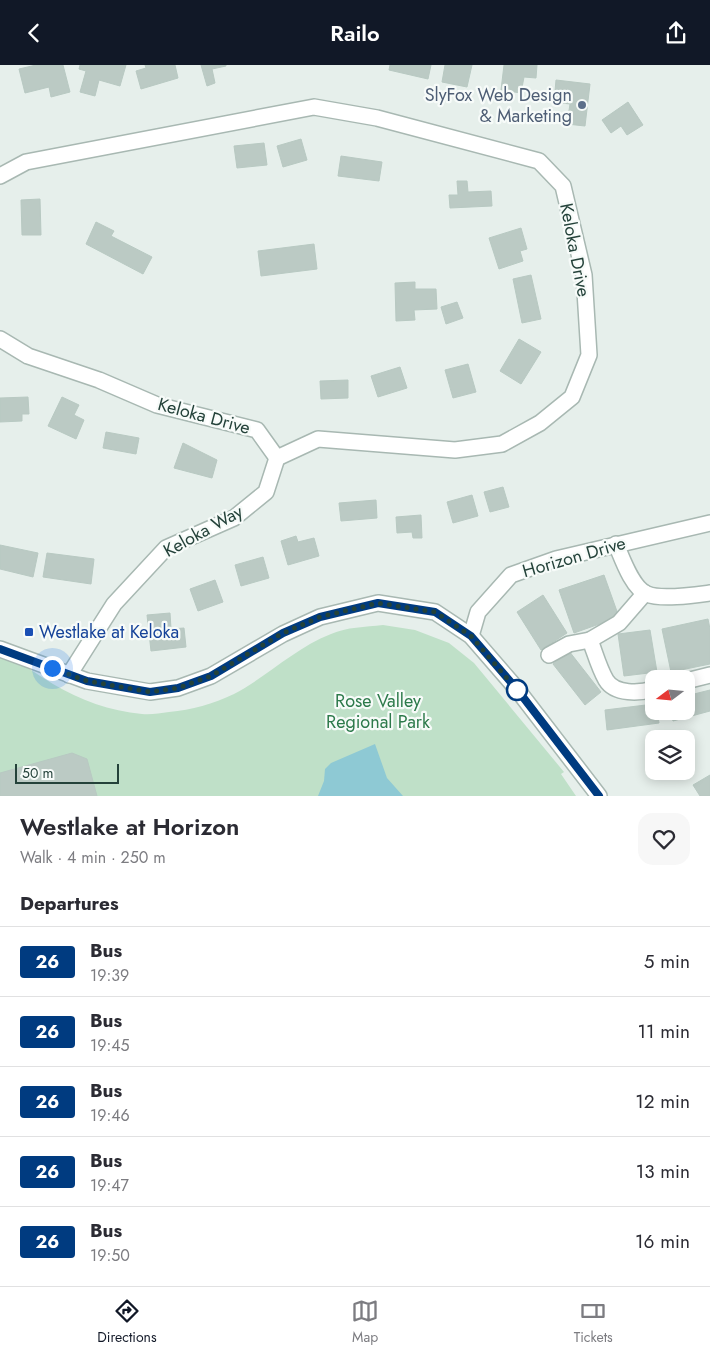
<!DOCTYPE html>
<html lang="en">
<head>
<meta charset="utf-8">
<style>
  body { margin:0; font-family:Jost,sans-serif; background:#f7f7f7; color:#2b2b33; height:100vh; display:flex; flex-direction:column; font-size:19px; white-space:nowrap }
  * { box-sizing:border-box; margin:0 }
  p { font-size:16px; color:#7c7c81 }
  .icon { flex:none; width:28px; height:28px; fill:none; stroke:currentColor; stroke-width:2; stroke-linecap:round; stroke-linejoin:round }
  .map { position:relative; height:731px; overflow:hidden }
  .details { display:flex; flex-direction:column; background:#fff; flex:1 }
  .details>* { flex:none }
  .badge { padding:0 10px; border-radius:4px; font-size:18px; line-height:32px }
  .needle { width:32px; rotate:254deg }
  .fabs { position:absolute; left:645px; top:605px; display:grid; gap:10px }
  .fabs a { display:grid; place-items:center; width:50px; height:50px; border-radius:10px; background:#fff; box-shadow:0 2px 12px #0003; font-size:25px }
  .scale { position:absolute; left:15px; bottom:12px; width:104px; box-sizing:border-box; padding-left:5px; border:2px solid #24423a; border-top:0; font-size:14px; line-height:18px; white-space:nowrap; color:#24423a; -webkit-text-stroke:4px #f7fbf9; paint-order:stroke }
  .you { position:absolute; width:25px; height:25px; margin:-12px; border:4px solid #fff; border-radius:50%; background:#1a73e8; box-shadow:0 0 0 8px #1a73e833 }
  .map>.badge { position:absolute; translate:-50% -50%; box-shadow:0 0 0 2px #fff }
  h2 { padding:0 20px; font-size:19px; line-height:45px }
  .round { display:grid; place-items:center; flex:none; width:52px; height:52px; border-radius:15px; background:#f7f7f7 }
  .headline { display:flex; align-items:center; justify-content:space-between; height:85px; padding:0 20px }
  h1 { font-size:24px; font-weight:600; line-height:38px }
  ul { padding:0; list-style:none }
  li { display:flex; align-items:center; gap:15px; height:70px; padding:0 20px; border-top:1px solid #e1e1e2 }
  li div { flex:1 }
  li b { display:block; font-size:19px }
  li em { font-style:normal }
  li .badge { min-width:55px; font-weight:700; text-align:center }
  header { display:flex; justify-content:space-between; align-items:center; height:65px; padding:0 20px; background:#111827; color:#fff; font-size:22px; font-weight:600 }
  .dock { display:flex; justify-content:space-around; align-items:center; height:70px; border-top:1px solid #e1e1e2; background:#fff; font-size:14px; color:#7c7c81 }
  .dock a { display:grid; justify-items:center; gap:2px }
  .dock .active { color:#111827 }
  .map>svg:first-child { display:block }
  .green { fill:#bfe0c8 }
  .water { fill:#8ec9d4 }
  .building { fill:#bbcac4; stroke:#b8c9c2 }
  .lines { fill:none; stroke-linecap:round; stroke-linejoin:round }
  .minor-casing { stroke:#a8b8b2; stroke-width:18 }
  .minor { stroke:#fff; stroke-width:15 }
  .line-casing { stroke:#fff; stroke-width:11 }
  .line { stroke:#003b80; stroke-width:8 }
  .walk { stroke:#24423a; stroke-width:5; stroke-dasharray:0 9 }
  .service-dot { fill:#5c6f8a; stroke:#f7fbf9; stroke-width:2 }
  .transit-dot { fill:#1a4fb4; stroke:#f7fbf9; stroke-width:2 }
  .stop-dot { fill:#fff; stroke:#003b80; stroke-width:2.5 }
  .labels { text-anchor:middle; stroke-width:4.5; stroke-linejoin:round; paint-order:stroke }
  .service-label { font-size:18px; fill:#4e5e75; stroke:#f7fbf9; text-anchor:end }
  .street-label { font-size:18px; fill:#24423a; stroke:#f7fbf9 }
  .transit-label { font-size:18px; fill:#164399; stroke:#f7fbf9; text-anchor:start }
  .park-label { font-size:18px; fill:#2d7a4b; stroke:#f7fbf9 }
</style>
</head>
<body>
<header><svg class="icon" aria-label="back" viewBox="0 0 24 24"><path d="M15 5l-7 7 7 7"/></svg>Railo<svg class="icon" aria-label="share" viewBox="0 0 24 24"><path d="M12 15V3M7 8l5-5 5 5M5 13v7h14v-7"/></svg></header>
<div class="map">
<svg width="710" height="731" viewBox="0 0 710 731">
  <rect width="100%" height="100%" fill="#e6efeb"/>
  <!-- green -->
  <path class="green" d="M383,560L415,565L449,578L474,598L564,707L561,709L576,731H0V590C19,595 36,609 53,619C80,635 110,646 142,649C151,650 160,648 169,647C192,645 213,639 234,629C268,611 295,583 331,569C347,562 365,562 383,560Z"/>
  <!-- water -->
  <path class="water" d="M375,679L387,713L403,731H318L324,716L325,704L331,698Z"/>
  <!-- building -->
  <g class="building">
    <path d="M36,0H63L70,27L51,32L49,22L25,28L19,4Z"/>
    <path d="M80,0H126L120,21L99,15L95,31L80,27L86,6L79,4Z"/>
    <path d="M145,0H175L178,13L141,24L136,6L146,3Z"/>
    <path d="M201,0H226V1L212,4L215,18L207,21Z"/>
    <path d="M390,0H431L428,14L389,5Z"/>
    <path d="M445,0H472L467,22L442,17Z"/>
    <path d="M504,0H537L536,13L524,12L521,28L501,25Z"/>
    <path d="M556,15L590,19L585,61L567,59L570,39L554,37Z"/>
    <path d="M628,37L643,60L627,70L621,61L611,68L602,55Z"/>
    <path d="M301,74L307,95L283,102L277,81Z"/>
    <path d="M264,78L267,100L237,103L234,81Z"/>
    <path d="M341,91L382,97L379,116L338,111Z"/>
    <path d="M457,116H467L468,127L491,126L492,141L450,143L449,130H458Z"/>
    <path d="M40,134L41,170H22L21,135Z"/>
    <path d="M96,157L114,166L111,171L152,192L143,209L86,179Z"/>
    <path d="M521,163L527,184L520,186L523,196L499,204L489,173Z"/>
    <path d="M314,179L317,204L261,211L258,186Z"/>
    <path d="M531,210L541,254L522,258L513,214Z"/>
    <path d="M415,217V224H436L437,244L414,245L415,255L396,256L395,218Z"/>
    <path d="M457,237L463,253L446,259L441,242Z"/>
    <path d="M519,274L541,287L521,319L500,306Z"/>
    <path d="M468,299L476,327L453,333L445,305Z"/>
    <path d="M400,302L407,323L378,332L371,311Z"/>
    <path d="M348,315V333L321,334L320,316Z"/>
    <path d="M28,332L29,349H22V356L0,357V333Z"/>
    <path d="M62,332L79,340L74,350L84,355L76,374L48,361Z"/>
    <path d="M106,367L139,373L136,389L103,383Z"/>
    <path d="M183,378L217,395L212,413L174,403Z"/>
    <path d="M503,422L509,442L490,447L484,427Z"/>
    <path d="M472,430L478,451L453,458L447,437Z"/>
    <path d="M376,435L377,453L341,456L339,438Z"/>
    <path d="M421,450L422,473H413L412,467L397,468L396,452Z"/>
    <path d="M296,471L298,477L314,473L319,491L288,500L281,476Z"/>
    <path d="M0,480L38,488L33,512L0,504Z"/>
    <path d="M47,488L94,494L91,519L43,512Z"/>
    <path d="M263,492L269,513L241,521L235,500Z"/>
    <path d="M604,510L619,552L574,568L559,525Z"/>
    <path d="M215,515L223,537L198,546L190,524Z"/>
    <path d="M543,530L567,568L541,585L517,547Z"/>
    <path d="M170,548L171,564L184,563L186,582L151,586L147,550Z"/>
    <path d="M708,554L710,564V599L671,607L662,564Z"/>
    <path d="M650,565L657,607L624,611L618,569Z"/>
    <path d="M569,586L601,627L585,640L553,599Z"/>
    <path d="M710,625V646L673,656L670,646H686V631Z"/>
    <path d="M654,639V646H657L659,658L607,665L605,645Z"/>
    <path d="M72,688L87,694L97,731H0V708Z"/>
    <path d="M710,710V731H700L693,720Z"/>
  </g>
  <g class="lines">
    <!-- minor casing -->
    <g class="minor-casing">
      <g id="minor">
        <path d="M0,111L26,97L314,42L377,53L539,96L563,121L584,210L589,290L572,332L540,358L502,379L455,385L318,374L277,393L257,365L157,340L99,315L28,291L0,274"/>
        <path d="M616,479C622,493 632,523 647,529C661,535 695,530 710,528"/>
        <path d="M471,571L478,547L511,510L556,494L710,458"/>
        <path d="M590,575L619,558L645,528"/>
        <path d="M0,584L87,616L150,627L178,623L211,611L283,569L320,552L378,538L435,547L471,571L516,623L599,731"/>
        <path d="M549,590L569,579L590,575C595,588 599,603 606,615C615,630 640,628 654,624"/>
        <path d="M69,610L114,539L166,483L234,453L266,427L277,393"/>
        <path d="M686,616L710,610"/>
      </g>
    </g>
    <!-- minor -->
    <use href="#minor" class="minor"/>
  </g>
  <g class="lines">
    <!-- line casing -->
    <g class="line-casing">
      <path id="line" d="M0,584L87,616L150,627L178,623L211,611L283,568L320,552L378,538L435,547L471,571L516,623L599,731"/>
    </g>
    <!-- line -->
    <use href="#line" class="line"/>
    <!-- walk -->
    <path class="walk" d="M52,603L87,616L150,627L178,623L211,611L283,568L320,552L378,538L435,547L471,571L517,625"/>
  </g>
  <!-- markers -->
  <circle class="service-dot" cx="582" cy="40" r="5"/>
  <rect class="transit-dot" x="24" y="562" width="10" height="10" rx="2.5"/>
  <circle class="stop-dot" cx="517" cy="625" r="10"/>
  <g class="labels">
    <!-- service labels -->
    <g class="service-label">
      <text x="572" y="36">SlyFox Web Design<tspan x="572" dy="21">&amp; Marketing</tspan></text>
    </g>
    <!-- street labels -->
    <g class="street-label">
      <text transform="translate(575 185) rotate(79)" y="6">Keloka Drive</text>
      <text transform="translate(204 351) rotate(15)" y="6">Keloka Drive</text>
      <text transform="translate(203 466) rotate(-29)" y="6">Keloka Way</text>
      <text transform="translate(574 492) rotate(-16)" y="6">Horizon Drive</text>
    </g>
    <!-- transit labels -->
    <g class="transit-label">
      <text x="39" y="573">Westlake at Keloka</text>
    </g>
    <!-- park labels -->
    <g class="park-label">
      <text x="378" y="642">Rose Valley<tspan x="378" dy="21">Regional Park</tspan></text>
    </g>
  </g>
</svg>
<div class="fabs">
<a><svg class="needle" viewBox="-14 -14 28 28"><path d="M0-13l5 13h-10z" fill="#e53935"/><path d="M0 13l5-13h-10z" fill="#7c7c81"/></svg></a>
<a><svg class="icon" aria-label="layers" viewBox="0 0 24 24"><path d="M12 4l9 5-9 5-9-5zM3 14l9 5 9-5"/></svg></a>
</div>
<div class="scale">50 m</div>
<div class="you" style="left:52px;top:603px"></div>
</div>
<section class="details">
<div class="headline"><div><h1>Westlake at Horizon</h1><p>Walk · 4 min · 250 m</p></div><a class="round"><svg class="icon" aria-label="heart" viewBox="0 0 24 24"><path d="M12 20l-8-8c-3-5 5-10 8-4 3-6 11-1 8 4z"/></svg></a></div>
<h2>Departures</h2>
<ul>
<li><span class="badge" style="background:#003b80;color:#fff">26</span><div><b>Bus</b><p>19:39</p></div><em>5 min</em></li>
<li><span class="badge" style="background:#003b80;color:#fff">26</span><div><b>Bus</b><p>19:45</p></div><em>11 min</em></li>
<li><span class="badge" style="background:#003b80;color:#fff">26</span><div><b>Bus</b><p>19:46</p></div><em>12 min</em></li>
<li><span class="badge" style="background:#003b80;color:#fff">26</span><div><b>Bus</b><p>19:47</p></div><em>13 min</em></li>
<li><span class="badge" style="background:#003b80;color:#fff">26</span><div><b>Bus</b><p>19:50</p></div><em>16 min</em></li>
</ul>
</section>
<nav class="dock">
<a class="active"><svg class="icon" aria-label="directions" viewBox="0 0 24 24"><path d="M12 3l9 9-9 9-9-9zM9 14v-3h6M13 9l2 2-2 2"/></svg>Directions</a>
<a><svg class="icon" aria-label="map" viewBox="0 0 24 24"><path d="M3 6l6-2 6 2 6-2v14l-6 2-6-2-6 2zM9 4v14M15 6v14"/></svg>Map</a>
<a><svg class="icon" aria-label="tickets" viewBox="0 0 24 24"><path d="M3 7h18v10H3zM15 7v10"/></svg>Tickets</a>
</nav>
</body>
</html>
